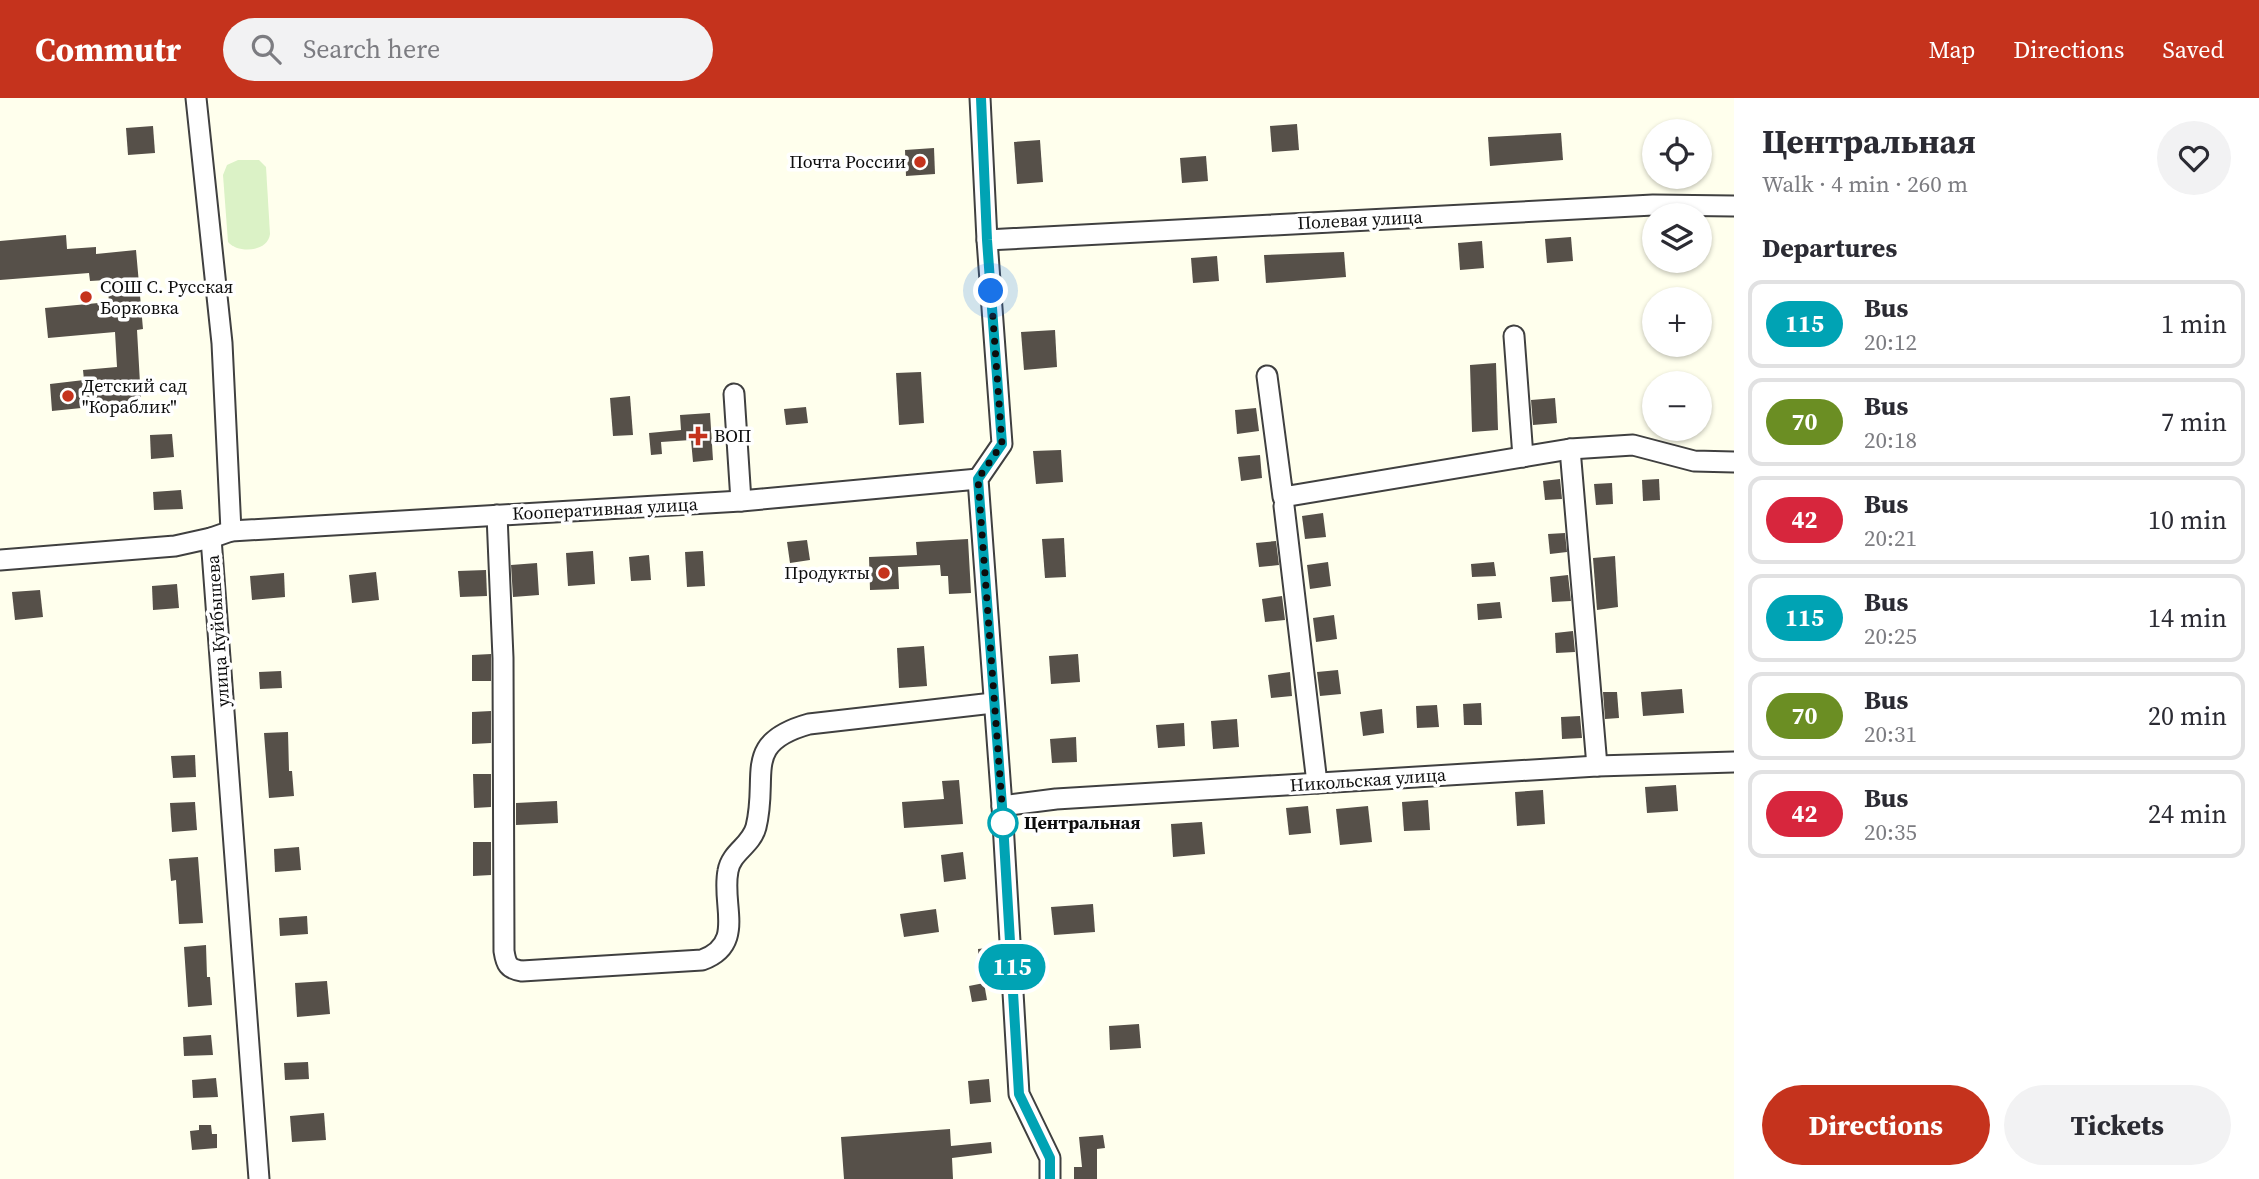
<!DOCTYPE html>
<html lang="en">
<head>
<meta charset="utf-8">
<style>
  body { margin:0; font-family:"Source Serif 4",serif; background:#f2f2f3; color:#2b2b33; height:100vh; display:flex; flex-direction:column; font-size:26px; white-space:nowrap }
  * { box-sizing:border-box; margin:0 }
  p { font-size:23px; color:#7c7c81 }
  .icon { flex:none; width:38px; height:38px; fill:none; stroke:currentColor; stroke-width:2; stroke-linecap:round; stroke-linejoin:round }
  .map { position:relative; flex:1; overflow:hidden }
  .panel { display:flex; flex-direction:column; background:#fff; width:525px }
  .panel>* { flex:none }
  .badge { padding:0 14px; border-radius:23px; font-size:24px; line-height:46px }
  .tools { position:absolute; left:1642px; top:21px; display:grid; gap:14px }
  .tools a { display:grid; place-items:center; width:70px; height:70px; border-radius:50%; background:#fff; box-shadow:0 2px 5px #0004; font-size:35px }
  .you { position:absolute; width:35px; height:35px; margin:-18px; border:5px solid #fff; border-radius:50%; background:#1a73e8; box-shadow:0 0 0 10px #1a73e833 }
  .map>.badge { position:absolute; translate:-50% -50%; box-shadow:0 0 0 4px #fff }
  h2 { padding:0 28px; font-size:26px; line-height:63px }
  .round { display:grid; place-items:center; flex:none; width:74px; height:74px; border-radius:37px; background:#f2f2f3 }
  .headline { display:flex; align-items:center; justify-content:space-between; height:119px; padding:0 28px }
  h1 { font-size:33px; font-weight:700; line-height:52px }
  .action { display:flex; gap:14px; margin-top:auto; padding:14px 28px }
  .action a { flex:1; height:80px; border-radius:42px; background:#c5331d; color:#fff; font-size:28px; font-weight:700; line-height:80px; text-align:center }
  .action a+a { background:#f2f2f3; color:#2b2b33 }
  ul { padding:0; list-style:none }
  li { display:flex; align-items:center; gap:21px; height:88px; margin:0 14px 10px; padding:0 14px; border:4px solid #e1e1e2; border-radius:14px }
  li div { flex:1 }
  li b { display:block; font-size:26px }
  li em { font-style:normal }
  li .badge { min-width:77px; font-weight:700; text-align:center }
  header { display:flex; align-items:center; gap:42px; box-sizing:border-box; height:98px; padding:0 35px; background:#c5331d; color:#fff }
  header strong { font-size:33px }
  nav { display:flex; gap:38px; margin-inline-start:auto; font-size:24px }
  .search { width:490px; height:63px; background:#f2f2f3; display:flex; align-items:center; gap:18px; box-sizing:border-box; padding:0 24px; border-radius:38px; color:#7c7c81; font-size:26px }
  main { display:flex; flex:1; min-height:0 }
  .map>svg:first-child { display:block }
  .pitch { fill:#dbf2c6 }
  .building { fill:#565049 }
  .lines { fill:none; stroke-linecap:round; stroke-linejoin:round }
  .minor-casing { stroke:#404040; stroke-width:23 }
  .minor { stroke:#fff; stroke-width:19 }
  .line-casing { stroke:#fff; stroke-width:16 }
  .line { stroke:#00a3b4; stroke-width:10 }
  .walk { stroke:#0d0d0d; stroke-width:7; stroke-dasharray:0 12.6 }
  .poi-dot { fill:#c5331d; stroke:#fff; stroke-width:2.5 }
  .stop-dot { fill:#fff; stroke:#00a3b4; stroke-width:3.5 }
  .labels { text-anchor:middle; stroke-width:7; stroke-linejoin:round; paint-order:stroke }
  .poi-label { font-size:18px; fill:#0d0d0d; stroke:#fff; text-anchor:start }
  .street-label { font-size:18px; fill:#0d0d0d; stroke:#fff }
  .stop-label { font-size:18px; font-weight:bold; fill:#0d0d0d; stroke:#fff; text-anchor:start }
</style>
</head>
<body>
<header>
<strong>Commutr</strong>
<div class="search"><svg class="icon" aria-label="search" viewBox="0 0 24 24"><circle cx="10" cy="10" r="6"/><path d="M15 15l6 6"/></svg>Search here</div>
<nav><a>Map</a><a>Directions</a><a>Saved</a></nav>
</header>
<main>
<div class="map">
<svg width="1734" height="1081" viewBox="0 0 1734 1081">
  <rect width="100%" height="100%" fill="#ffffed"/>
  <!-- pitch -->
  <path class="pitch" d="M238,62H259L266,69L270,136C268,154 238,156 228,144L223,77L227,67Z"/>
  <!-- building -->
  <g class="building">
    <path d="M1297,26L1299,52L1272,54L1270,28Z"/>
    <path d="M153,28L155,55L128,57L126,30Z"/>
    <path d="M1561,35L1563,62L1490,68L1488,39Z"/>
    <path d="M1040,42L1043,84L1017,86L1014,44Z"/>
    <path d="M934,50L935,76L906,78L905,52Z"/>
    <path d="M1206,58L1208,83L1182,85L1180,60Z"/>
    <path d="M66,137L67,151L96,149V156L136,152L143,231L137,232L141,303L101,305V308L52,313L50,286L84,282L83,272L117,269L115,234L48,240L45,210L109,204L107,182L90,183L89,175L0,182V143Z"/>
    <path d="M1571,139L1573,163L1547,165L1545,141Z"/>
    <path d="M1482,143L1484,170L1460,172L1458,145Z"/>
    <path d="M1344,154L1346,179L1266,185L1264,157Z"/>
    <path d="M1217,158L1219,183L1193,185L1191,160Z"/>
    <path d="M1055,232L1057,269L1024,272L1021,234Z"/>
    <path d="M1496,265L1498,332L1472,334L1470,267Z"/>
    <path d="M921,274L924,325L899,327L896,275Z"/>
    <path d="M630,298L633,337L613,338L610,300Z"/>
    <path d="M1555,300L1557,325L1533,327L1531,302Z"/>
    <path d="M806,309L808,325L786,327L784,311Z"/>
    <path d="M1256,310L1259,333L1237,336L1235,312Z"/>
    <path d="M710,315L713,362L693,364L691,342L661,344L662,356L651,357L649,335L681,332L680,317Z"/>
    <path d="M172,336L174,359L151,361L150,337Z"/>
    <path d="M1061,352L1063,384L1036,386L1033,353Z"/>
    <path d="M1260,357L1262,380L1241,383L1238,359Z"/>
    <path d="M1560,381L1562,401L1545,402L1543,383Z"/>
    <path d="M1659,381L1660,402L1643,403L1642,382Z"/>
    <path d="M1612,385L1613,406L1596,407L1594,386Z"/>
    <path d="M181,392L183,411L154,412L153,394Z"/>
    <path d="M1323,415L1326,439L1305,441L1302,418Z"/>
    <path d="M1565,435L1567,454L1550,456L1548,436Z"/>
    <path d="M1064,440L1066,479L1045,480L1042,441Z"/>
    <path d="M968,441L971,495L949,496L948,478H941L940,467L898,469L899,491L870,492L869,459L917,457L916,444Z"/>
    <path d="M807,442L810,462L790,465L787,444Z"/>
    <path d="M1276,443L1279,467L1259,469L1256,445Z"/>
    <path d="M593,453L595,486L568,488L566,455Z"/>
    <path d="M703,453L705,488L687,489L685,454Z"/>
    <path d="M649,457L651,482L631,483L629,459Z"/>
    <path d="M1615,458L1618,509L1597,512L1593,460Z"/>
    <path d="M1328,464L1331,488L1310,491L1307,467Z"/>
    <path d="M1494,464L1496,478L1472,479L1471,466Z"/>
    <path d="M537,465L539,497L513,499L511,467Z"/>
    <path d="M486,472L487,498L460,499L458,473Z"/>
    <path d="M376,474L379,502L352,505L349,477Z"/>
    <path d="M284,475L285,499L252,502L250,478Z"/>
    <path d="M1568,477L1571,503L1552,504L1550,479Z"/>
    <path d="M177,486L179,510L153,512L152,488Z"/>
    <path d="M40,492L43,519L15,522L12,494Z"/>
    <path d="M1282,498L1285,522L1265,524L1262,501Z"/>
    <path d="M1500,504L1502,520L1478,522L1477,506Z"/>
    <path d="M1334,517L1337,541L1316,544L1313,520Z"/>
    <path d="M1573,533L1575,554L1556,555L1555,535Z"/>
    <path d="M924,548L927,588L899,590L897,550Z"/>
    <path d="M491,556V583H472V557Z"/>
    <path d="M1078,556L1080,584L1051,586L1049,558Z"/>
    <path d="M1338,572L1341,596L1320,598L1317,574Z"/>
    <path d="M281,573L282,590L260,591L259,574Z"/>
    <path d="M1290,574L1292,598L1271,600L1268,577Z"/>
    <path d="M1682,591L1684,615L1643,618L1641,594Z"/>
    <path d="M1603,594H1617L1619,620L1605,621Z"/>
    <path d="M1481,605L1482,627H1464L1463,606Z"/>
    <path d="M1437,607L1439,629L1417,630L1416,608Z"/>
    <path d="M1382,611L1384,635L1363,638L1360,614Z"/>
    <path d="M491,613V645L472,646V614Z"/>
    <path d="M1580,618L1582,640L1562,641L1561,619Z"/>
    <path d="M1237,621L1239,649L1213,651L1211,623Z"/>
    <path d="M1184,625L1185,648L1158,650L1156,627Z"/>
    <path d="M288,634L289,673H292L294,698L269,700L264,635Z"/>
    <path d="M1076,639L1077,664L1052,665L1050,641Z"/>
    <path d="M195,657L196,679L173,680L171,658Z"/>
    <path d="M473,676H491V709L474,710Z"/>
    <path d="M959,682L963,726L904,730L902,704L944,701L942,683Z"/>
    <path d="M1676,687L1678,713L1647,715L1645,689Z"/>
    <path d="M1543,692L1545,726L1517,728L1515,694Z"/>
    <path d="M1428,702L1430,732L1404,733L1402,704Z"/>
    <path d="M557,703L558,725L516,727V705Z"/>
    <path d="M195,704L197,732L172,734L170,705Z"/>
    <path d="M1308,708L1311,735L1289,737L1286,710Z"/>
    <path d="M1368,708L1372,744L1340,747L1336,711Z"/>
    <path d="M1202,724L1205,756L1173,759L1171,726Z"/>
    <path d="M473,744H491V777L473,778Z"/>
    <path d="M299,749L301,772L275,774L274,751Z"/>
    <path d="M963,754L966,781L944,784L941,757Z"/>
    <path d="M198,759L203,825L179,826L176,782L171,783L169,761Z"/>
    <path d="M1093,806L1095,834L1054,837L1051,809Z"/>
    <path d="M936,811L939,834L904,839L900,816Z"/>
    <path d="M307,818L308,836L280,838L279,820Z"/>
    <path d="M206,847L207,879H210L212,907L188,909L184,849Z"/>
    <path d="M995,849L997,865L979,867L978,851Z"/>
    <path d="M327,883L330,916L297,919L295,885Z"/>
    <path d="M984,885L987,902L972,904L969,888Z"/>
    <path d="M1139,926L1141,950L1110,952L1109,928Z"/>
    <path d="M211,937L213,957L184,958L183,939Z"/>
    <path d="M308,964L309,981L285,982L284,965Z"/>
    <path d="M216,980L218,999L193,1000L192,982Z"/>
    <path d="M989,981L991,1004L970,1006L968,983Z"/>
    <path d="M324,1015L326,1042L292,1044L290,1018Z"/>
    <path d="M199,1027H211L212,1036H217V1050L192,1052L190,1033L199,1032Z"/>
    <path d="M950,1031L951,1048L991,1044L992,1055L952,1060L953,1081H844L841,1039Z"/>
    <path d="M1103,1037L1105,1050L1097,1051V1081H1074V1069H1082L1079,1039Z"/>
  </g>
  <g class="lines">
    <!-- minor casing -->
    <g class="minor-casing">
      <g id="minor">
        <path d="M196,0L222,245L231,433L211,440L259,1081"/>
        <path d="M980,0L987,142L1002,346L978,381L1002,708L1019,996L1050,1060V1081"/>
        <path d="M987,142L1653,107L1734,108"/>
        <path d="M1514,238L1523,359"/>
        <path d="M1267,278L1283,399L1570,351L1633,347L1694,363L1734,364"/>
        <path d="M734,296L741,403"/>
        <path d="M1570,351L1597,668"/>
        <path d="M1284,408L1317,685"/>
        <path d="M497,417L503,560L504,853C506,866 508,871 522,873L702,862C746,846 721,807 728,773C731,754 751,748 756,729C769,677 741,645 809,626L993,605"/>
        <path d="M231,433L741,403L978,381"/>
        <path d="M0,462L175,448L211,440"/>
        <path d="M1002,708L1056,701L1597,668L1734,664"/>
      </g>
    </g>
    <!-- minor -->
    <use href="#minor" class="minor"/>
  </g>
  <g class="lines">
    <!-- line casing -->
    <g class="line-casing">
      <path id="line" d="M981,0L987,142L1002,346L978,381L1002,708L1019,996L1050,1060V1081"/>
    </g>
    <!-- line -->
    <use href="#line" class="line"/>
    <!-- walk -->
    <path class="walk" d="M991,193L1002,346L978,381L1004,734L1003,725"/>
  </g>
  <!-- markers -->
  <g class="poi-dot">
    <circle cx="920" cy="64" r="7"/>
    <circle cx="86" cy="199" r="7"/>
    <circle cx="68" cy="298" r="7"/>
    <path d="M694.5 327.5h7v7h7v7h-7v7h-7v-7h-7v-7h7z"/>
    <circle cx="884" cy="475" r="7"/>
  </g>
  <circle class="stop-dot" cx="1003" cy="725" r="14"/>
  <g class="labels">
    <!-- poi labels -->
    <g class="poi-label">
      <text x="906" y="70" text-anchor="end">Почта России</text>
      <text x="100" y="195">СОШ С. Русская<tspan x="100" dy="21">Борковка</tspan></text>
      <text x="82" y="294">Детский сад<tspan x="82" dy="21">"Кораблик"</tspan></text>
      <text x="714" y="344">ВОП</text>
      <text x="870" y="481" text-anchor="end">Продукты</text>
    </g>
    <!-- street labels -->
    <g class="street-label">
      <text transform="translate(1360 122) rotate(-3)" y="6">Полевая улица</text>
      <text transform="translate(605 411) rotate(-3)" y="6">Кооперативная улица</text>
      <text transform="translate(218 533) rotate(-94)" y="6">улица Куйбышева</text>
      <text transform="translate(1368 682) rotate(-4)" y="6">Никольская улица</text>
    </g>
    <!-- stop labels -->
    <g class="stop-label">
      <text x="1024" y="731">Центральная</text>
    </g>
  </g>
</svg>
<div class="tools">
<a><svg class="icon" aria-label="locate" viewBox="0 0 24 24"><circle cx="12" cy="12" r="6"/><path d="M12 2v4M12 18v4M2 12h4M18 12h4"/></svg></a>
<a><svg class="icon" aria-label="layers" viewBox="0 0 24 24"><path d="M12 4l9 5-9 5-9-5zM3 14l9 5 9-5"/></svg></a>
<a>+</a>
<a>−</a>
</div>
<div class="you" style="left:991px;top:193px"></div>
<b class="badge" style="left:1012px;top:869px;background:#00a3b4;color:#fff">115</b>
</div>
<section class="panel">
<div class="headline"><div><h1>Центральная</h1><p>Walk · 4 min · 260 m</p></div><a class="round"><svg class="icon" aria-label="heart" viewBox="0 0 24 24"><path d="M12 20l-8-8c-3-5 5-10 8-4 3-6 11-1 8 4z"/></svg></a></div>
<h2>Departures</h2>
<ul>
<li><span class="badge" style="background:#00a3b4;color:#fff">115</span><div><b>Bus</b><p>20:12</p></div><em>1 min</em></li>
<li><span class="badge" style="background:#6b8e23;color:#fff">70</span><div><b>Bus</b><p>20:18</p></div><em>7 min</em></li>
<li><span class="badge" style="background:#d7263d;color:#fff">42</span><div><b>Bus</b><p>20:21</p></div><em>10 min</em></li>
<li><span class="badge" style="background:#00a3b4;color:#fff">115</span><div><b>Bus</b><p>20:25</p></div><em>14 min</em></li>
<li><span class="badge" style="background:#6b8e23;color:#fff">70</span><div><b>Bus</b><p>20:31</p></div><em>20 min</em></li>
<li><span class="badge" style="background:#d7263d;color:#fff">42</span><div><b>Bus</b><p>20:35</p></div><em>24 min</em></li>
</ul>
<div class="action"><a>Directions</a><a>Tickets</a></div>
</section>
</main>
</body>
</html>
